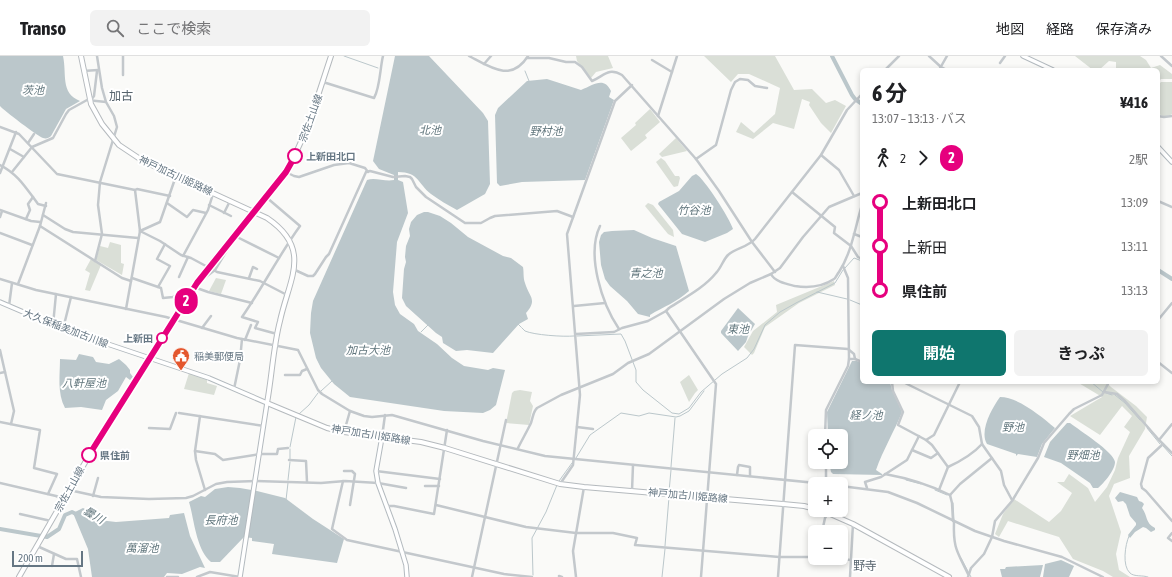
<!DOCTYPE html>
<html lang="ja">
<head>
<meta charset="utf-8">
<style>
  body { margin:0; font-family:"Asap Condensed","Noto Sans JP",sans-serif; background:#f2f2f2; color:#202124; height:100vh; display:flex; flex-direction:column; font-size:15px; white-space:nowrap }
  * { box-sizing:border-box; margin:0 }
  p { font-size:13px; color:#757577 }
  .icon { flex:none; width:22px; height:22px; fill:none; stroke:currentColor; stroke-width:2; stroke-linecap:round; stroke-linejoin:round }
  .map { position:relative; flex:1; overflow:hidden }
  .sheet { position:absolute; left:860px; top:12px; width:300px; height:316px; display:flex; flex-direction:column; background:#fff; border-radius:6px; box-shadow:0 2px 6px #0003 }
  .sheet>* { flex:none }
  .badge { padding:0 8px; border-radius:13px; font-size:14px; line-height:26px }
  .buttons { position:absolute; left:808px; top:373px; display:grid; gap:8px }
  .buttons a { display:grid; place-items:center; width:40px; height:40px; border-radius:6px; background:#fff; box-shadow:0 2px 6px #0003; font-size:20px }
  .scale { position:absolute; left:12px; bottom:10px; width:71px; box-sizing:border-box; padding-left:4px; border:2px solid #657683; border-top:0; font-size:11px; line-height:14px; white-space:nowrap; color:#657683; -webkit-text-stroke:3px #fff; paint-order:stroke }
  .map>.badge { position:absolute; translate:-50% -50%; box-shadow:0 0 0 2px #fff }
  .legs { display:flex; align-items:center; gap:6px; height:44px; padding:0 12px; font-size:13px }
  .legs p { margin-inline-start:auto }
  .overview { display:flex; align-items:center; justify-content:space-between; height:68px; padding:0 12px }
  h1 { font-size:22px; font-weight:700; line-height:30px }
  .primary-button { display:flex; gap:8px; margin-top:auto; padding:8px 12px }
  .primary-button a { flex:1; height:46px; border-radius:6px; background:#0f766e; color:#fff; font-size:16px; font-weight:700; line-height:46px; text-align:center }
  .primary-button a+a { background:#f2f2f2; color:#202124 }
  ul { padding:0 12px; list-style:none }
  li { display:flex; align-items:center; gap:14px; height:44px; font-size:15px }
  li i { display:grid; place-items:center; width:6px; height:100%; margin:0 5px; background:currentColor }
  li i::after { content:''; width:10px; height:10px; margin:-5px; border:3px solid; border-radius:50%; background:#fff }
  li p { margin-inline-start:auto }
  li:first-child i { background:linear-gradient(#0000 50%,currentColor 0) }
  li:last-child i { background:linear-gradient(currentColor 50%,#0000 0) }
  header { display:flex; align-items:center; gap:24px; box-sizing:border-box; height:56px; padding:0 20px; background:#fff; border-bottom:1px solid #e0e0e0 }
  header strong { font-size:19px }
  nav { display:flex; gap:22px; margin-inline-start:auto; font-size:14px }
  .search { width:280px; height:36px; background:#f2f2f2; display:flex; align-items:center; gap:10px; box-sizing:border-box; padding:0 14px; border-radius:6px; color:#757577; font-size:15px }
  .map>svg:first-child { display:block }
  .green { fill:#dadfd7 }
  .water { fill:#bbc7cb }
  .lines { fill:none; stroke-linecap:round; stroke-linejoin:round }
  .stream { stroke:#bbc7cb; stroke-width:1 }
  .river { stroke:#bbc7cb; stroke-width:4 }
  .secondary-casing { stroke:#b3babf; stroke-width:5.5 }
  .primary-casing { stroke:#b5babe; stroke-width:6 }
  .street { stroke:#c3c8cc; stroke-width:2.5 }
  .secondary { stroke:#fff; stroke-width:3.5 }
  .primary { stroke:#fff; stroke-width:4 }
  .line-1-casing { stroke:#fff; stroke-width:9 }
  .line-1 { stroke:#e6007e; stroke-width:6 }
  .stop-1-dot { fill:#fff; stroke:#e6007e; stroke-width:2 }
  .labels { text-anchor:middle; stroke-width:4; stroke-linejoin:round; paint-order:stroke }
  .street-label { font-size:10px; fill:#657683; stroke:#fff }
  .stop-label { font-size:10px; font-weight:bold; fill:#657683; stroke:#fff; text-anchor:start }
  .poi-label { font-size:10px; fill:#657683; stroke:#fff; text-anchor:start }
  .water-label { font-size:11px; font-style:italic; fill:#60757c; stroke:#fff }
  .quarter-label { font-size:12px; fill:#57646e; stroke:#fff }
</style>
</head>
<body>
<header>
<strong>Transo</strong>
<div class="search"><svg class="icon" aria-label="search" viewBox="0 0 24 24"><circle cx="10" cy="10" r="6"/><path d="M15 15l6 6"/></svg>ここで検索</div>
<nav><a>地図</a><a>経路</a><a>保存済み</a></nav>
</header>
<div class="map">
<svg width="1172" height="521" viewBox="0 0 1172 521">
  <rect width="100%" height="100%" fill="#fafaf8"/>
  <!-- green -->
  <g class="green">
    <path d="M576,0H608L613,12L596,16L591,22L577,5Z"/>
    <path d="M704,0H775L794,34L812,33L826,47L835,44L846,50L831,77L821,67L809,49L810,46L802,43L794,73L773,67L753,83L736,76L741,66L754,77L775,58L780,32L749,18H738L731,26Z"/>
    <path d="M1075,0H1140L1146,4L1151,12L1160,9L1172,18V23H1161L1158,26V14H1116V6L1109,5L1099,14H1093Z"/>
    <path d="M1161,26H1172V58C1167,61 1162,61 1158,57V29Z"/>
    <path d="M650,53L660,66L645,79L647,82L631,95L621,82L636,69L635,67Z"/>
    <path d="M676,82L687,95L662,101L659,98Z"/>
    <path d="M661,102L665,105L675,120H679L680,122L678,130L674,131L673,130L656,106Z"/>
    <path d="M648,147L653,149L673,174L674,181L668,178L645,150Z"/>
    <path d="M110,186L121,189V207L124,208L122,219L96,204L100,190L108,192Z"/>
    <path d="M91,203L101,209L90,235L85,234L90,217L85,214Z"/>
    <path d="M216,222L226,224L221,238L209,235Z"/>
    <path d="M834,225L835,229L799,247L765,271L754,297L752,299L744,291L753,275L777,256L776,249Z"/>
    <path d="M189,317L207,323V327L217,330L214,339L184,333Z"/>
    <path d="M689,319L698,334L695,337L689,346L680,326Z"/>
    <path d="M1077,326H1106L1111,331L1136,350L1147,361L1145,373L1129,400L1130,422L1114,428L1109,440L1121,476L1116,498L1119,514L1130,521H1113L1103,515L1073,503L1059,481L1008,465L999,481L995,478L1003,458L1014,443L1049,466L1061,455L1072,437L1057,426H1064L1069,418L1088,432L1095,446L1107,431L1115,414L1118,402L1130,376L1124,371L1132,360L1122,350L1100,379L1070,360L1102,341Z"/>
    <path d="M520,334L532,336L530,345L533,350L529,369L506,367L512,337L514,335Z"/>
  </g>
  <!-- water -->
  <g class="water">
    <path d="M0,0H63C67,18 60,37 80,45L66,53L51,80C49,82 46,83 43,82C39,81 3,54 0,50Z"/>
    <path d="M395,0H429L483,57L488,65L490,128L485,138L457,154C448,149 439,144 431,138C418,128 419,116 398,116V124L403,126L408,157L397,186L393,236L395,249L400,258L414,268L418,275L437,288L452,302L464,310L488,314L493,312L505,314L496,349L490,354L483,357L444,355L350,341L334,328L321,312L316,302L310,277L311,257L313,245L367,124C375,121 385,126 394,124V119L379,113L373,105Z"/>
    <path d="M547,23L581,34C593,29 604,20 611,35L609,41L614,44L585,124L522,126L500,130L497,127L495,59L498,52L527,25Z"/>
    <path d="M696,118C704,122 730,163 733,173L727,177L705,186L682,178L658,148L659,146L679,135L692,120Z"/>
    <path d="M424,156H428L440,160L451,167L468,181L503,200L511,202L523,211C524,216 523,222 525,227C529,241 538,243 526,257L528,263L519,268L493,297L467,294L456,295L443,287L442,281L436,277L406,250L402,242L404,213L406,206L405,201L406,190L410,180L409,173L411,166L417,159Z"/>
    <path d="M634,174L652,182L676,190L689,235C677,246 663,251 650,259V261L638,258L627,245L610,230L605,223L601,209L599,186L601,179L604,176L612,175Z"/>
    <path d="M738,252L755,268L748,280L746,286L738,295L721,277V275Z"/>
    <path d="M79,298L93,301L96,306L109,308L119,303L126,309L130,314V317L133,321L130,324L126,321L118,335L106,344L102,354L81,351L65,352C57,337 60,319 60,303L76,304Z"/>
    <path d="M852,305H857L862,307V326H890L892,334L902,356C894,376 883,394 876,414L882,418V419L833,418L831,416L829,406H841V380H828L827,356Z"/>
    <path d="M1000,341C1018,341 1041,360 1055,372L1042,388L1037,401L1018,398L1016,400V398L987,388C979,375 992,352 1000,341Z"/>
    <path d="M1067,367H1070C1079,374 1114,396 1115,406C1115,414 1104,427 1098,432H1093L1090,427L1061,407L1044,401L1050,386Z"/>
    <path d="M228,431L240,432L257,435L285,442L313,463L344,483L337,507L272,498L274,488L252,485V482L244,481L220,506H211C196,494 194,462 189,446L201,440L205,441L215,433Z"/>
    <path d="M1120,436L1137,441L1139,445L1142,446L1144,448L1142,452C1148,460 1145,467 1155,472V474L1151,476L1146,472L1143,471L1135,476L1130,482L1128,479L1136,469V467L1130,460L1126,448L1123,445L1118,446L1115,442Z"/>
    <path d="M83,452L93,457L99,464L116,466L169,462L170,459L184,457L190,480L205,512L200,511L182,518L167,517L164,521H92L88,493L73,457Z"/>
    <path d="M1061,504L1074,510L1069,521H1043L1045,508Z"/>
    <path d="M1043,509L1040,521H1002L1000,513H1005L1006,511Z"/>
  </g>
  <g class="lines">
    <!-- stream -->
    <g class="stream">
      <path d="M344,0L378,12"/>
      <path d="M525,15L529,25"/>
      <path d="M845,212L854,202L862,205"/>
      <path d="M817,236L847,243"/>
      <path d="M850,244L862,249"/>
      <path d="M518,268C520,270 523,273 525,275C534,279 563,281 574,280"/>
      <path d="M421,276L428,269"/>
      <path d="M577,280L621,278L625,285L636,314V326L643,334L672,357L679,358L689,352L701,336L722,318L747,302L754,293L765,269L780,256L796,247L835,227L843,214"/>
      <path d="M1091,326L1103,336"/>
      <path d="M321,335L332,325"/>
      <path d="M1106,337L1112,339"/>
      <path d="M1115,339L1125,347L1140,364"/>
      <path d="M299,358L309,349L318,337"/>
      <path d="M1147,372L1160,388"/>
      <path d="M1163,390L1172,400"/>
      <path d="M290,391L296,361"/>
      <path d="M576,402L590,379L621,357L639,360L649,357L676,361L680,360L689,355L704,335"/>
      <path d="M290,403V393"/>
      <path d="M671,411L675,362"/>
      <path d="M288,424L290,406"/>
      <path d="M906,424L921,428"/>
      <path d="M559,425L572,407"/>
      <path d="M935,434L947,439"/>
      <path d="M669,436L671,414"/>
      <path d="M286,444L288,427"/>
      <path d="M953,447L954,464"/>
      <path d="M1129,480C1125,489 1122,510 1130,517C1134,521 1143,519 1148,521"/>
      <path d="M665,490L669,441"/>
      <path d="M961,502L971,521"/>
      <path d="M533,519L532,482L546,456L557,429"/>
      <path d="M662,521L665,493"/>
    </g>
    <!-- river -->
    <g class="river">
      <path d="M832,0L852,39L855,43L862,48"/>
      <path d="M1158,214L1172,223"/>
      <path d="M0,473L47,481L59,473L65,459L72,456L78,459"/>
    </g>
    <!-- secondary casing -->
    <g class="secondary-casing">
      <g id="secondary">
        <path d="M1023,0L1053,14"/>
        <path d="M1158,91L1172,106"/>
        <path d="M0,246L63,273L209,322L267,347L240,521"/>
        <path d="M382,381L376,415L378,427L395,473L406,509L407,521"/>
      </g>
    </g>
    <!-- primary casing -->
    <g class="primary-casing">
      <g id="primary">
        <path d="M81,0L91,48L102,68L119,89L143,105L267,162C313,193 289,223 280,265C273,292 272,320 267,347L327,372L344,376L421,386L445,392L560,428L584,431L783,448L804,450L815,453"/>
        <path d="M818,454L828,457L853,468L949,521"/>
        <path d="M19,521L98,384L194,231L214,204L290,110L308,70L331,0"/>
      </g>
    </g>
    <!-- street -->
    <g class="street">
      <path d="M469,0C490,11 511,27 528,0"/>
      <path d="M929,0L941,11L947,14"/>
      <path d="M1161,0L1172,10"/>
      <path d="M527,2H549L566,6H575L582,11L592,25C604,20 608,11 622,19L696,103L719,135L752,186L775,216"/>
      <path d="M652,4L672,16"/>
      <path d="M1000,7L1005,0"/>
      <path d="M484,8L491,0"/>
      <path d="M885,14L899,0"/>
      <path d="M939,14L947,0"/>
      <path d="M83,15L98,14"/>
      <path d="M123,19V0"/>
      <path d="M323,26L374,42C380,32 380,12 383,0"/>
      <path d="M91,44L94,40L97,15"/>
      <path d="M658,60L677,0"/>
      <path d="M1158,60L1164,61L1172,60"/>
      <path d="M0,71L19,78L57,118L135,134L137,133L170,140"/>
      <path d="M28,87L34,78"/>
      <path d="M10,93L24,101L32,91L53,82L66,58L69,54L87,44L106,46"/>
      <path d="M821,99L839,114L854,140"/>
      <path d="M696,103L716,89L731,34L735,26L740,23L748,24L755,30L767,32"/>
      <path d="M0,109C18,118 26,132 38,148L46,150"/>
      <path d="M12,116L24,101"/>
      <path d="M286,116L294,120L299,121L334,109L349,107L365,112L368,116"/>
      <path d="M0,117L16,76"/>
      <path d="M792,136L835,171L834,177L851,190L858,201L862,203"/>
      <path d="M266,141L300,170C279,199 263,231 242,261L258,266L255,272L277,278"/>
      <path d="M1158,145L1172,151"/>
      <path d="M167,147L187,161L193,154L206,157"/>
      <path d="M209,149L231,160"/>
      <path d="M0,154L31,165L40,166"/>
      <path d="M224,157L230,145"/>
      <path d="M43,159L65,173L73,176L138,182"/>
      <path d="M0,161L2,155"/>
      <path d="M26,163L30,154L28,148L33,141"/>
      <path d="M40,170L122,222L131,225"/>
      <path d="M600,170C586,199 602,248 619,273"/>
      <path d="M140,175L160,185L181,199L191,202L217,216L260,225L287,239"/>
      <path d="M140,175L160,166L176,120"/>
      <path d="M0,177L32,189"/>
      <path d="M854,178L862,181"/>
      <path d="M235,180L279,202"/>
      <path d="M183,200L208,154L213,138"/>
      <path d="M95,205L102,178L98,149L100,126L117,71L114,60L106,46L102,32L97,0"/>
      <path d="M295,214L308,220H313L315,218L326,201L329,198L366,116L370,115L393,121L405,120L410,121L412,123L416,131L426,141L465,167H481L490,162L495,160L557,155L573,161"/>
      <path d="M771,218C775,226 787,228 795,230C808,232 822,231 834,223C836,222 837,218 839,216C852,196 855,171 862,149"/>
      <path d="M179,221L188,201"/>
      <path d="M132,222L161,232L163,242L173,241L177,238L187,242"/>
      <path d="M249,222L253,211L257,213"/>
      <path d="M0,223L36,234L166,261L237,282L298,294L318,334L322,338L350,355L364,360L372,361L392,359L483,385L545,400L826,428V406"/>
      <path d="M199,226L215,214L235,181"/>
      <path d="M18,228L40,170L46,147"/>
      <path d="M158,231L170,210L157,203L165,188"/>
      <path d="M194,231L208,236L252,247"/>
      <path d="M9,250L12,227"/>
      <path d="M574,250L605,247"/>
      <path d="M126,253L140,175L135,134"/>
      <path d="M666,255L716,328L701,521"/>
      <path d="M1158,264L1172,247"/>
      <path d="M53,269L56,238"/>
      <path d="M202,272L211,260"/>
      <path d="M63,273L71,241"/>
      <path d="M576,278L614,276L622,272L648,265L666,255L669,252C684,242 704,232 716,217C721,212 723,204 728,199C736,192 748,191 755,183L821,99L847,54L862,38"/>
      <path d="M245,284L251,269"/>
      <path d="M0,294L5,316"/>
      <path d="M849,303H855L862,306"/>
      <path d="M1158,306L1172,317"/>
      <path d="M0,317L5,316L14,355L11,368"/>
      <path d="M285,319H300L302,315L307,313"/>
      <path d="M892,326L893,335L903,356L898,369L926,384L934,379L960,326"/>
      <path d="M903,326L972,360L979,371L982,388L1001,415L1004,429L1012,444"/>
      <path d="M234,333L240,304L242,283"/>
      <path d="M1104,336L1117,338L1125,345L1159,384"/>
      <path d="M179,357L264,370"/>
      <path d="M200,360L195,395L196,404L205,434"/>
      <path d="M0,366L40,374L34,412L57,418L48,438"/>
      <path d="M1172,368L1159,384L1172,397"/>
      <path d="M577,371L593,373"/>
      <path d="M149,372L170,373L176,357"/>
      <path d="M344,376L350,355"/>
      <path d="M825,380L826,354L848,310L849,303L848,222L843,210"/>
      <path d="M382,381L385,359"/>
      <path d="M926,384L932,389L948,411"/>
      <path d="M1163,388L1148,402L1141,428L1142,432L1146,435L1172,465"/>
      <path d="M518,392C522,384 526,377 530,369C533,364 532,357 537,352L561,339L613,318L628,307L649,298L724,243L750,227L771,218L780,212L803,181L829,151L862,137"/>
      <path d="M912,394L931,402L938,397"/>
      <path d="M195,395L215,398L223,404L260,398H277L278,393L288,392"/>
      <path d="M289,404L306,405L307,426"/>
      <path d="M344,415H352L355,418L350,449"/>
      <path d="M376,415L440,423"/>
      <path d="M885,418C907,422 930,429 950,439"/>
      <path d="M737,419L738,411L739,409L750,411V420"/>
      <path d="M343,425L332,473L347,484L504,518L532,521"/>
      <path d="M0,427L56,440L63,443"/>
      <path d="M560,428L573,409L580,339L567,178L615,45L632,29"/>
      <path d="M425,430H439"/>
      <path d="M841,430L888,436L917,447L975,475L1004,485L1062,501L1103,521"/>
      <path d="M867,432L865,426L881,421L907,404L919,380"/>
      <path d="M69,434L101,441L149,443L186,442L193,440L216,428L227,426L256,425L321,427L345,425L378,427L406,432"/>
      <path d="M939,434L948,411C961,405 973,398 982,388"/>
      <path d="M632,435L633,409"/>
      <path d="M950,439L960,428L992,402"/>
      <path d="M950,439L952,447L953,465"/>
      <path d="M93,440L98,422"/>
      <path d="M436,449L526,471L576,477H613L637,482L635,489L779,501H815"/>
      <path d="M387,450H394L434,458L447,374"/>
      <path d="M20,458L51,465"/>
      <path d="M954,466C953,492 957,495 968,518"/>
      <path d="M822,476L825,462L828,457L827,454"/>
      <path d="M1172,477L1168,482L1172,485"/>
      <path d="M37,490L66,503H77L81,521"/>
      <path d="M829,502L851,504"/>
      <path d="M52,510L54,498"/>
      <path d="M559,520L562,521"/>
      <path d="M167,521H178"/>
      <path d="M197,521L210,516L240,521"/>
      <path d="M472,521L506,364"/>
      <path d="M576,521L573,495L584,431"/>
      <path d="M778,521L795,289L848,293L854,298L855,303"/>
      <path d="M850,521L853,468"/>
      <path d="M968,521L971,512L984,498L992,481L995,465L1012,445L1038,402L1044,387L1069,358L1074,353L1102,339L1109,326"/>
    </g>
    <!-- secondary -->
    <use href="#secondary" class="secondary"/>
    <!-- primary -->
    <use href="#primary" class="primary"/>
  </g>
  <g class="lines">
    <!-- line-1 casing -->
    <g class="line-1-casing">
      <path id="line-1" d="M89,399L197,227L286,116L295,100"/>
    </g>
    <!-- line-1 -->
    <use href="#line-1" class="line-1"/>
  </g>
  <!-- icons -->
  <defs>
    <g id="civic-pin" transform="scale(0.9)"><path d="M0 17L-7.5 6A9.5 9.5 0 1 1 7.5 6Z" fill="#e4572e" stroke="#fff"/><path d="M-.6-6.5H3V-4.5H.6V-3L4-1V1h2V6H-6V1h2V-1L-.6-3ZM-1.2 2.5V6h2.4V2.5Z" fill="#fff"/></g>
  </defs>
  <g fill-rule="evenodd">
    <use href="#civic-pin" x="181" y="300"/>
  </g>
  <!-- markers -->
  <g class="stop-1-dot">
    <circle cx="295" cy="100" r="7"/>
    <circle cx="162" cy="282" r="5"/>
    <circle cx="89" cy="399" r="7"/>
  </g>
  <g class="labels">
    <!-- street labels -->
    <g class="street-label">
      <text transform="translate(310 62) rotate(-70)" y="4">宗佐土山線</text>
      <text transform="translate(176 119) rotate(25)" y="4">神戸加古川姫路線</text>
      <text transform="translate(66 272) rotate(21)" y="4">大久保稲美加古川線</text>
      <text transform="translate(371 378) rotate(9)" y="4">神戸加古川姫路線</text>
      <text transform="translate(69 433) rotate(-61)" y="4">宗佐土山線</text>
      <text transform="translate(688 439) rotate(5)" y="4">神戸加古川姫路線</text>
    </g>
    <!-- stop labels -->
    <g class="stop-label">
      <text x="306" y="104">上新田北口</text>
      <text x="153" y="286" text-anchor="end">上新田</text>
      <text x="100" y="403">県住前</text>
    </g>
    <!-- poi labels -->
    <g class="poi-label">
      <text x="194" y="304">稲美郵便局</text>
    </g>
    <!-- water labels -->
    <g class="water-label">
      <text x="33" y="38">茨池</text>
      <text x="430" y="78">北池</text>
      <text x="546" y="79">野村池</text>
      <text x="694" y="158">竹谷池</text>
      <text x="646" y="221">青之池</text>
      <text x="738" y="277">東池</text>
      <text x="368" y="298">加古大池</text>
      <text x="84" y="331">八軒屋池</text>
      <text x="866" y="363">経ノ池</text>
      <text x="1013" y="375">野池</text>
      <text x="1083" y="403">野畑池</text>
      <text transform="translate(94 459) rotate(31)" y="4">曇川</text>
      <text x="221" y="468">長府池</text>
      <text x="142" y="496">萬溜池</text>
    </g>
    <!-- quarter labels -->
    <g class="quarter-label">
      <text x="121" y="44">加古</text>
      <text x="865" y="514">野寺</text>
    </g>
  </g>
</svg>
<div class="buttons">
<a><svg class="icon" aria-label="locate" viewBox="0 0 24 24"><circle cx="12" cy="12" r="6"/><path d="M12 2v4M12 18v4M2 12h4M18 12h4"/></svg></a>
<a>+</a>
<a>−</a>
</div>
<div class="scale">200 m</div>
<b class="badge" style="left:186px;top:245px;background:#e6007e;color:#fff">2</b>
<section class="sheet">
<div class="overview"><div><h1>6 分</h1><p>13:07 – 13:13 · バス</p></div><b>¥416</b></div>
<div class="legs"><svg class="icon" aria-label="walk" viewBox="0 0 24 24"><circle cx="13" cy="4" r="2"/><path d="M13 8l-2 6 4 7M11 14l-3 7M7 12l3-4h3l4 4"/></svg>2<svg class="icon" aria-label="forward" viewBox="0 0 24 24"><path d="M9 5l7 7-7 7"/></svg><b class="badge" style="background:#e6007e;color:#fff">2</b><p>2駅</p></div>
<ul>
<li><i style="color:#e6007e"></i><b>上新田北口</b><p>13:09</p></li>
<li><i style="color:#e6007e"></i><span>上新田</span><p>13:11</p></li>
<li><i style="color:#e6007e"></i><b>県住前</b><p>13:13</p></li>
</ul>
<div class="primary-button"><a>開始</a><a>きっぷ</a></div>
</section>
</div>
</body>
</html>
